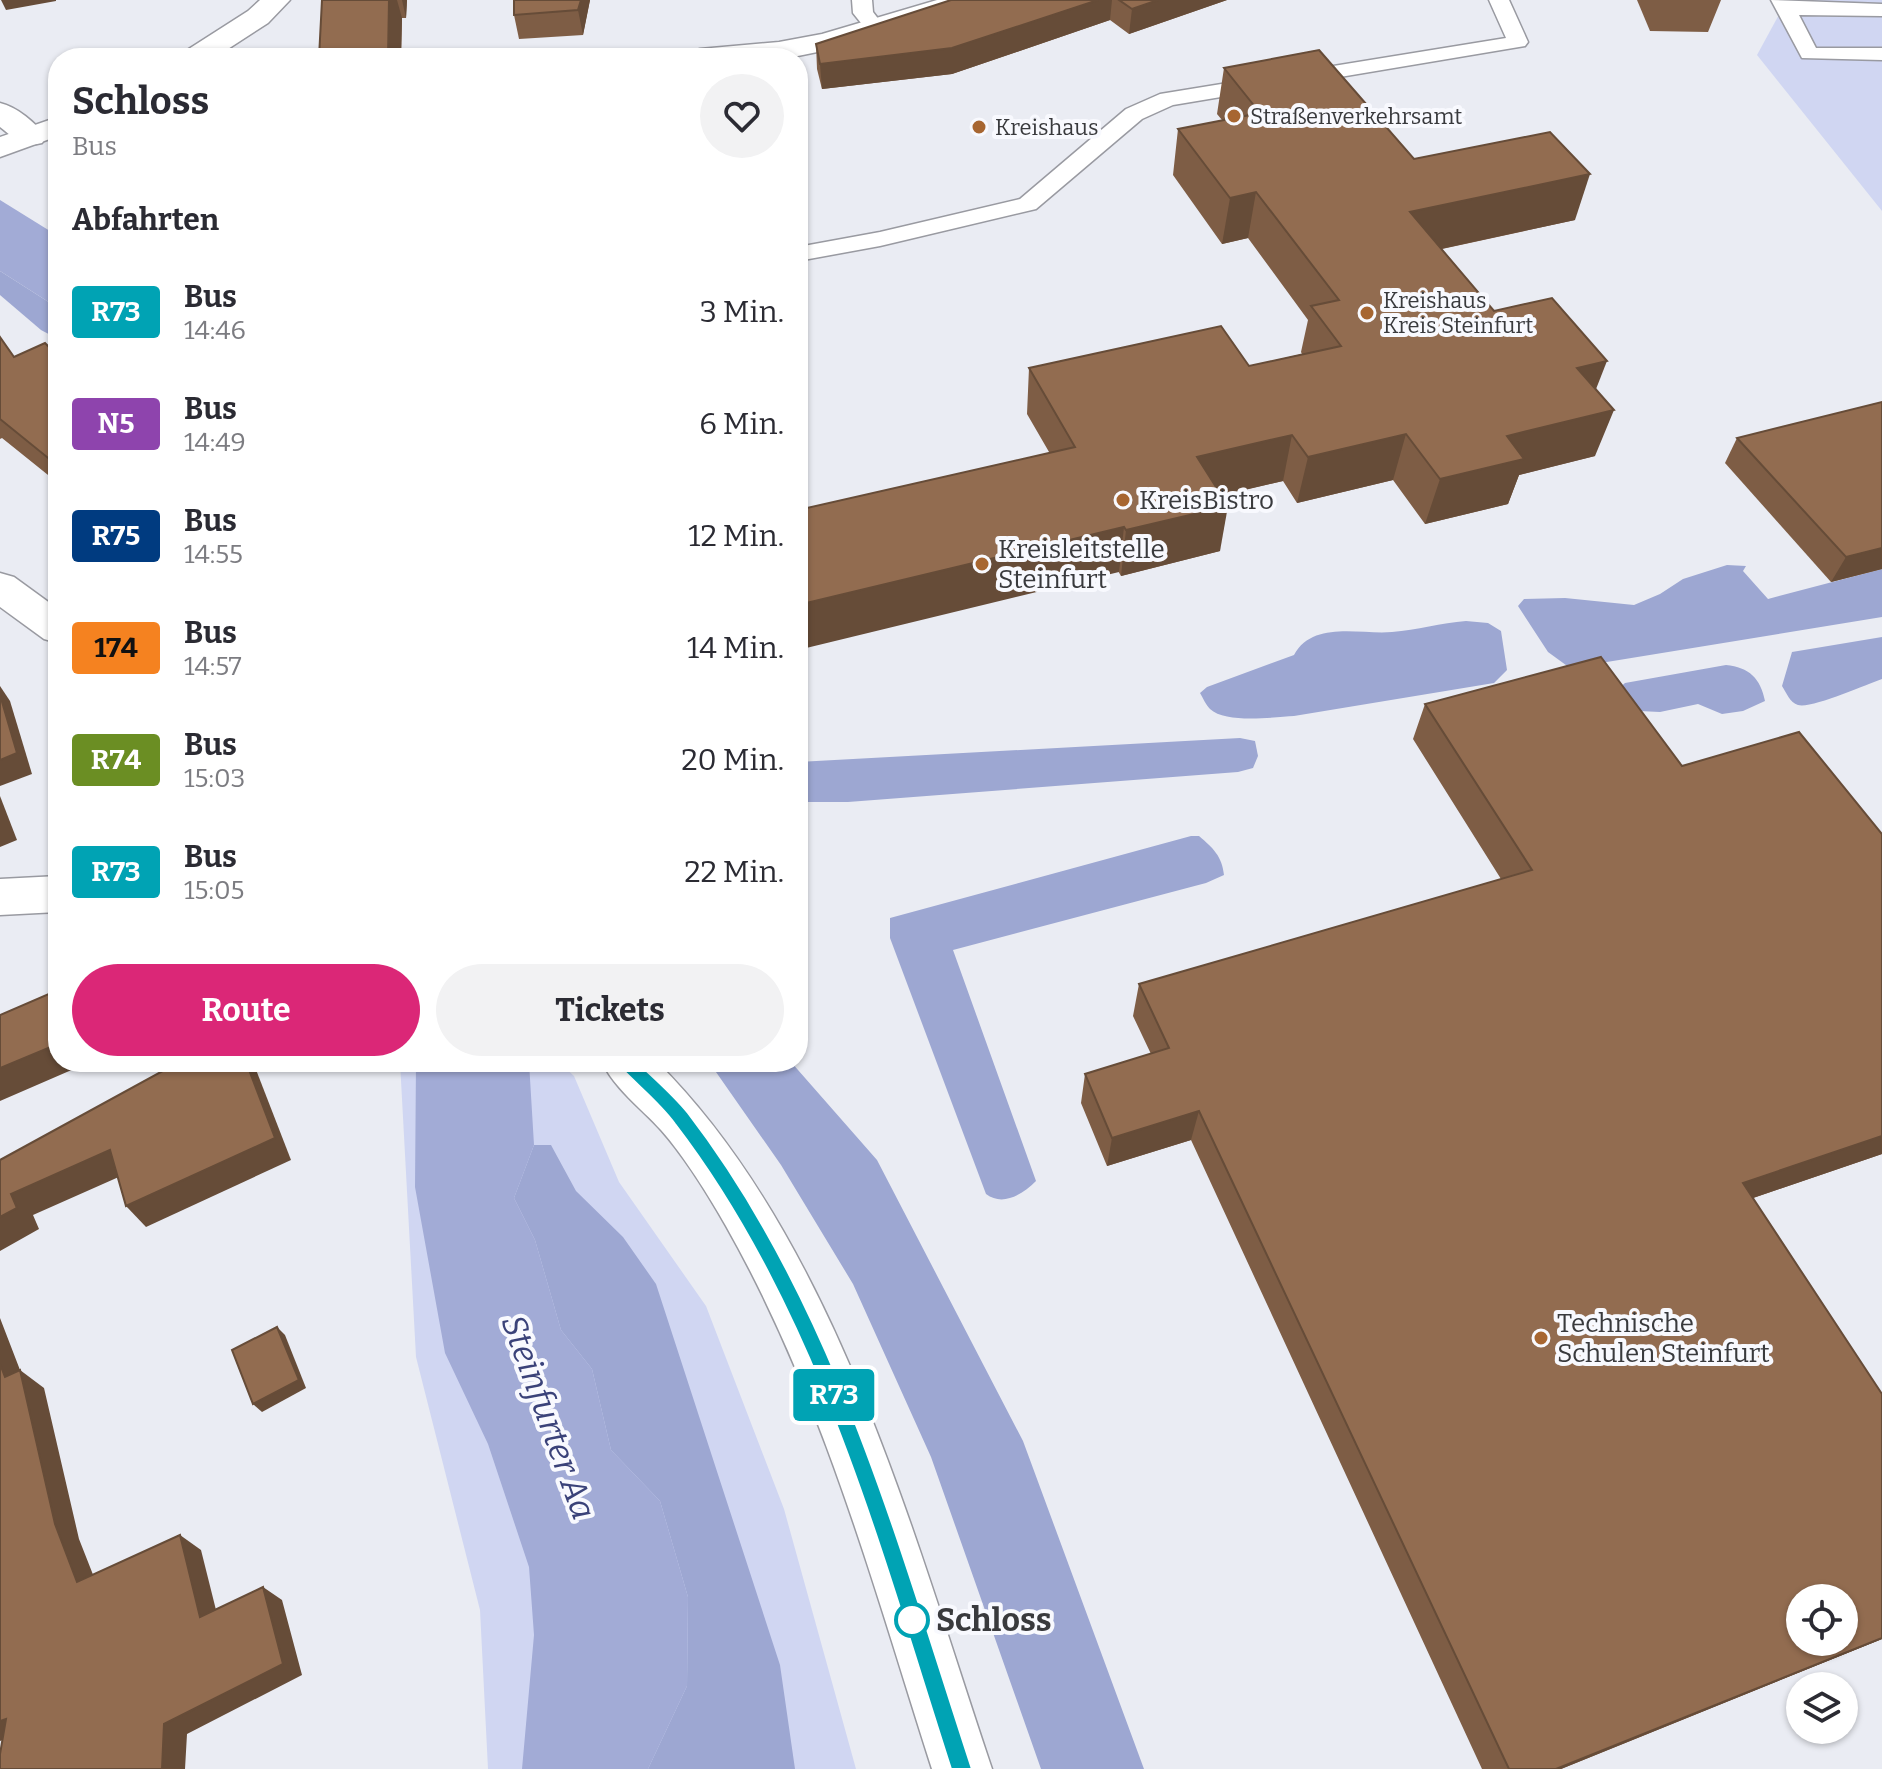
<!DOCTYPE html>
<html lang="de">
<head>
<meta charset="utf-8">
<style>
  body { margin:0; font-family:Bitter,serif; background:#f2f2f3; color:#2b2b33; height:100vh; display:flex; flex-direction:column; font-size:30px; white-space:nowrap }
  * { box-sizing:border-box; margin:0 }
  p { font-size:26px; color:#7c7c81 }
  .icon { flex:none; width:44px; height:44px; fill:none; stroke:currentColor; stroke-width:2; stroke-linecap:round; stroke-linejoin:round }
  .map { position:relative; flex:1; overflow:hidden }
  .drawer { position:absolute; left:48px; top:48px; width:760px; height:1024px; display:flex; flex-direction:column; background:#fff; border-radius:32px; box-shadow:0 2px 6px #0004 }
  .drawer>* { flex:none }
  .badge { padding:0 16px; border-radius:6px; font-size:28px; line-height:52px }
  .buttons { position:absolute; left:1786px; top:1584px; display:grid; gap:16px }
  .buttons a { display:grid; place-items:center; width:72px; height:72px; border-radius:50%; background:#fff; box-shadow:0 2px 6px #0004; font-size:40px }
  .map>.badge { position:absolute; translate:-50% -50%; box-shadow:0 0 0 4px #fff }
  h2 { padding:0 24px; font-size:30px; line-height:72px }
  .round { display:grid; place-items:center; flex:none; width:84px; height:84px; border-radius:42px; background:#f2f2f3 }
  .overview { display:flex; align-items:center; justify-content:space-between; height:136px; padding:0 24px }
  h1 { font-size:38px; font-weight:700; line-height:60px }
  .cta { display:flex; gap:16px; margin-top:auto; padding:16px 24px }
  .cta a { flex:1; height:92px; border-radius:48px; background:#db2777; color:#fff; font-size:32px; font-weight:700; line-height:92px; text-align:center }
  .cta a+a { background:#f2f2f3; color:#2b2b33 }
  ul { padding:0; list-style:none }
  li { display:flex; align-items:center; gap:24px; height:112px; padding:0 24px }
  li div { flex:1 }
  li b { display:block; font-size:30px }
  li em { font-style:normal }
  li .badge { min-width:88px; font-weight:700; text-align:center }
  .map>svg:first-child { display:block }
  .green { fill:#d0d6f2 }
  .forest { fill:#9da7d2 }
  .water { fill:#a2abd6 }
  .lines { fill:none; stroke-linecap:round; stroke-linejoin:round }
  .lane-casing { stroke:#999aa1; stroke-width:3 }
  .street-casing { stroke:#999aa1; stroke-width:3 }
  .secondary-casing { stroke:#999aa1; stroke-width:3 }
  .lane { fill:#fff; fill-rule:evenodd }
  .street { fill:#fff; fill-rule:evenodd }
  .secondary { fill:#fff; fill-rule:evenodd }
  .wall { fill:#7e5d45 }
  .shaded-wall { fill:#664c38 }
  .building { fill:#926c50; stroke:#664c38; stroke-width:2; fill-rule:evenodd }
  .line { fill:#00a3b4; stroke:#fff; stroke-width:2 }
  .poi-dot { fill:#a76631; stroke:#f8f9fe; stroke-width:3 }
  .stop-dot { fill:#fff; stroke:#00a3b4; stroke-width:4 }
  .labels { text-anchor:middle; stroke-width:8; stroke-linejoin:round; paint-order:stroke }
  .far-poi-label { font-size:22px; fill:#393a3d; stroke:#f8f9fe; text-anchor:start }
  .poi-label { font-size:26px; fill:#393a3d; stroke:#f8f9fe; text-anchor:start }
  .near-stop-label { font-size:32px; font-weight:bold; fill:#393a3d; stroke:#f8f9fe; text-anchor:start }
  .near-water-label { font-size:34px; font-style:italic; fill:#3a4279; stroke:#f8f9fe }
</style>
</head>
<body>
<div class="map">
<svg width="1882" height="1769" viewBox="0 0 1882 1769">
  <rect width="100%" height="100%" fill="#eaecf3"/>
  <!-- green -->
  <g class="green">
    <path d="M1787,0H1882V211L1757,55Z"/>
    <path d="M400,1062H559L574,1076L619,1182L706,1306L784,1509L856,1769H488L480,1610L416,1357Z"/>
  </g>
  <!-- forest -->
  <g class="forest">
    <path d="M0,271L58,308V339L41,330L0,295Z"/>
    <path d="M1727,565L1746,566L1743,571L1768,599L1882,569V617L1570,668L1548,652L1518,606L1524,599L1565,598L1634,605L1660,594L1683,579Z"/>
    <path d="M1466,621L1488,623L1501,631L1507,670L1494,683L1294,716C1274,717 1226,724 1210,709C1206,705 1203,698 1200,693L1207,687L1294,655C1313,620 1361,635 1392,632C1417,630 1441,623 1466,621Z"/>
    <path d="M1882,637V679C1865,685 1811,709 1798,705C1790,703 1786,692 1782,686L1792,652Z"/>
    <path d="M1726,665C1749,667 1761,679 1765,701L1743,711L1722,714L1698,704L1660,712L1639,711L1617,690L1625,683Z"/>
    <path d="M1240,738L1255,741L1258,756L1253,768L1238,772L848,802H798V762Z"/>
    <path d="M1191,836H1199C1213,848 1222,856 1224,875L1206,883L953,950L1036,1181C1023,1194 1003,1207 986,1194L890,938V918Z"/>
    <path d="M709,1062H791L877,1160L1023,1441L1144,1769H1041L931,1457L853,1284L781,1165Z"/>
    <path d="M534,1145H551L576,1191L623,1237L656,1284L780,1665L795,1769H648L687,1686L688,1597L660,1501L611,1450L592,1369L561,1330L535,1240L514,1198Z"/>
  </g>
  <!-- water -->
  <g class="water">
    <path d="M0,200L58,236V308L0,271Z"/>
    <path d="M416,1062H529L534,1145L514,1198L535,1240L561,1330L592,1369L611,1450L660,1501L688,1597L687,1686L648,1769H522L534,1635L529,1567L488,1444L445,1353L415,1187Z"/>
  </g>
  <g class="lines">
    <!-- lane casing -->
    <g class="lane-casing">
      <g id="lane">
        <path d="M852,0H872L873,12L886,29L883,33H869L853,13Z"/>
        <path d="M1489,0H1509L1528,42L1525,46L1173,105L1142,119L1036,209L880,246L798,261V247L880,232L1020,199L1126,109L1160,94L1506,38Z"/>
        <path d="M1771,0L1882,4V16L1799,15L1816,48H1882V60L1802,58Z"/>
      </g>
    </g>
    <!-- street casing -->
    <g class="street-casing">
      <g id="street">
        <path d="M0,103C17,107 36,123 46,137L42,143C23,148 14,138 0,127Z"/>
        <path d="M58,876V912L0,915V879Z"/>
      </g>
    </g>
    <!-- secondary casing -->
    <g class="secondary-casing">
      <g id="secondary">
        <path d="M260,0H290L268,23L214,58H180L184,52L248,11Z"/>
        <path d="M937,0H980L976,6L837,48L788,58H686L690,52L700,49L779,42L822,34Z"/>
        <path d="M58,117V136L0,157V137Z"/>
        <path d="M0,573L14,577L58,609V643L44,639L0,607Z"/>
        <path d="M602,1062H657C836,1240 913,1535 992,1769H932C873,1585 822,1395 726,1226C709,1196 684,1156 661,1130C641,1108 615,1089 602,1062Z"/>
      </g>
    </g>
    <!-- lane -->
    <use href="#lane" class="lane"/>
    <!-- street -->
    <use href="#street" class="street"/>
    <!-- secondary -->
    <use href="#secondary" class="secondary"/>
  </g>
  <!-- wall -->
  <g class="wall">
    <path d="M322,0H407L406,18H402L401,58H319Z"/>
    <path d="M514,0H590L583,35L519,39L514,15Z"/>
    <path d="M951,0H1227L1129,34L1110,20L952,74L822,89L817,69L816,44Z"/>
    <path d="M1637,0H1721L1708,32L1650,31Z"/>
    <path d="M1224,68L1414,159L1575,220L1442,249L1494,311L1596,389L1595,456L1519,475L1508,504L1425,524L1393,480L1297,503L1283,481L1221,495L1220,551L1121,576L1027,414L1029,368L1249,366L1302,354L1301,352L1308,320L1248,238L1222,244L1173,175L1178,129L1222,120L1217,114Z"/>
    <path d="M0,337L14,357L58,356V483L2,438L0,439Z"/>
    <path d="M1737,438L1882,569L1831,582L1725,463Z"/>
    <path d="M1425,704L1882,1154L1753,1198L1882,1394V1639L1561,1769H1482L1191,1140L1107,1166L1081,1103L1085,1074L1151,1054L1133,1016L1139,984L1501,879L1413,739Z"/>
  </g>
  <!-- shaded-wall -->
  <g class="shaded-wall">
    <path d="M1,0H56V1L6,10Z"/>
    <path d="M389,0H397L402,18L401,58H388Z"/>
    <path d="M402,0H407L406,18Z"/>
    <path d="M581,0H590L583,35L578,10Z"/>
    <path d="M1098,0H1112L1110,20L952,74L822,89L820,64Z"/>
    <path d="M1158,0H1227L1129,34L1132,9Z"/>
    <path d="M1590,174L1575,220L1399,258L1410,212Z"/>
    <path d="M1256,192L1248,238L1222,244L1230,198Z"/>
    <path d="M1607,361L1589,407L1577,368Z"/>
    <path d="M1614,410L1595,456L1519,475L1508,504L1425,524L1440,479L1507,436Z"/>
    <path d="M1406,434L1393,480L1297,503L1308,457Z"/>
    <path d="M1292,435L1283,481L1190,503L1197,457Z"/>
    <path d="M1228,506L1220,551L1121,576L1126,530Z"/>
    <path d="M1124,527L1119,572L798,650V605Z"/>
    <path d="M1882,548V569L1831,582L1846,557Z"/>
    <path d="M0,686L10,701L32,774L0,786Z"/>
    <path d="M0,796L17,840L0,847Z"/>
    <path d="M58,1044V1062H90L0,1101V1068Z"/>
    <path d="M246,1062H253L291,1160L146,1227L126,1206Z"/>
    <path d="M1199,1111L1191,1140L1107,1166L1112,1138Z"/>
    <path d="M1882,1136V1154L1718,1210L1743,1183Z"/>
    <path d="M110,1150L130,1172L33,1215L39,1229L0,1251V1217L11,1194Z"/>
    <path d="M0,1318L20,1370L44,1388L79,1539L101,1595L77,1582L55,1524L0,1364Z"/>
    <path d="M277,1327L285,1335L306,1388L262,1412L253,1404Z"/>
    <path d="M180,1535L201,1550L221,1630L200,1617Z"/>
    <path d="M263,1587L282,1600L302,1675L187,1734L185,1769H162L164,1724Z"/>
    <path d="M1882,1638V1639L1561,1769H1556Z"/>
    <path d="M6,1719L33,1729L0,1741V1721Z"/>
  </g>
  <!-- building -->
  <g class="building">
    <path d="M322,0H389L388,58H319Z"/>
    <path d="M514,0H581L578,10L514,15Z"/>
    <path d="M951,0H1098L952,48L820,64L816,44Z"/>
    <path d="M1119,0H1158L1132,9Z"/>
    <path d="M1319,50L1414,159L1550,132L1590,174L1410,212L1494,311L1552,298L1607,361L1577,368L1614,410L1507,436L1524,459L1440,479L1406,434L1308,457L1292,435L1197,457L1228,506L1126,530L1124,527L798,605V510L1075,447L1029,368L1221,326L1249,366L1341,346L1311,306L1339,300L1256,192L1230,198L1178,129L1260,113L1224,68Z"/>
    <path d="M0,337L14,357L45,343L58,356V466L0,419Z"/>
    <path d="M1882,402V548L1846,557L1737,438Z"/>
    <path d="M1601,657L1682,766L1799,732L1882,834V1136L1743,1183L1882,1394V1638L1556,1769H1509L1199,1111L1112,1138L1085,1074L1169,1048L1139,984L1532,870L1425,704ZM1800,1598H1844V1642H1800Z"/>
    <path d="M0,695L17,753L0,760Z"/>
    <path d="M58,990V1044L0,1068V1015Z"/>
    <path d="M179,1062H246L275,1138L126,1206L110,1150L11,1194L17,1208L0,1217V1160Z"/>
    <path d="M277,1327L299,1380L253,1404L232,1350Z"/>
    <path d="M0,1364L5,1377L20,1370L55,1524L77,1582L180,1535L200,1617L263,1587L283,1664L164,1724L162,1769H0V1754L6,1719L0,1721Z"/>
  </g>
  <!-- line -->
  <path class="line" d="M626,1055L632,1057C650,1075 672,1093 688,1113C835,1304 898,1544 972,1769H951C880,1549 818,1310 675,1124C660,1103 638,1086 620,1067L618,1062L620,1057Z"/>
  <!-- markers -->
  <g class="poi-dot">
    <circle cx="1234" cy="116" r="8"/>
    <circle cx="979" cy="127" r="8"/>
    <circle cx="1367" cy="313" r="8"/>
    <circle cx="1123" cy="500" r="8"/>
    <circle cx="982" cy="564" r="8"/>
    <circle cx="1541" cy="1338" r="8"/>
  </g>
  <circle class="stop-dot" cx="912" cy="1620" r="16"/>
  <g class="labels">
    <!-- far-poi labels -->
    <g class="far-poi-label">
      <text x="1250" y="124">Straßenverkehrsamt</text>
      <text x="995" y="135">Kreishaus</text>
      <text x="1383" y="308">Kreishaus<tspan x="1383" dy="25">Kreis Steinfurt</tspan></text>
    </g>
    <!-- poi labels -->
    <g class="poi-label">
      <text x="1139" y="509">KreisBistro</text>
      <text x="998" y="558">Kreisleitstelle<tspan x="998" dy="30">Steinfurt</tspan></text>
      <text x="1557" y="1332">Technische<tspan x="1557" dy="30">Schulen Steinfurt</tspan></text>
    </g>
    <!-- near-stop labels -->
    <g class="near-stop-label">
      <text x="936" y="1631">Schloss</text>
    </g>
    <!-- near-water labels -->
    <g class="near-water-label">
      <text transform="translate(549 1417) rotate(70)" y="12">Steinfurter Aa</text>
    </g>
  </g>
</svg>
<div class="buttons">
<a><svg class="icon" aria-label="locate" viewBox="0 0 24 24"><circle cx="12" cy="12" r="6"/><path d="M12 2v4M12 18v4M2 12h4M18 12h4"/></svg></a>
<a><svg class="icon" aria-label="layers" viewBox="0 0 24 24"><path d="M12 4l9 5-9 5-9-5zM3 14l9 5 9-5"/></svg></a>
</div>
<b class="badge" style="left:834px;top:1395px;background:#00a3b4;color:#fff">R73</b>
<section class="drawer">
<div class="overview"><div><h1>Schloss</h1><p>Bus</p></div><a class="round"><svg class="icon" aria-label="heart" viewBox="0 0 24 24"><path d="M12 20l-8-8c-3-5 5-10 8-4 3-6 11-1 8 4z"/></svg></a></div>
<h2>Abfahrten</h2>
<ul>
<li><span class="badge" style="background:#00a3b4;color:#fff">R73</span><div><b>Bus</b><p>14:46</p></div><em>3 Min.</em></li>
<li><span class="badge" style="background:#8e44ad;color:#fff">N5</span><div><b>Bus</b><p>14:49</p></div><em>6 Min.</em></li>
<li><span class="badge" style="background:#003b80;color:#fff">R75</span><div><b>Bus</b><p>14:55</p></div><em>12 Min.</em></li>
<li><span class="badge" style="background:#f58220;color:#111">174</span><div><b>Bus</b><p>14:57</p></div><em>14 Min.</em></li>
<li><span class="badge" style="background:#6b8e23;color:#fff">R74</span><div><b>Bus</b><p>15:03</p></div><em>20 Min.</em></li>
<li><span class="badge" style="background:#00a3b4;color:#fff">R73</span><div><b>Bus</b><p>15:05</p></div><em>22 Min.</em></li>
</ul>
<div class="cta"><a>Route</a><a>Tickets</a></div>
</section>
</div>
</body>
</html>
